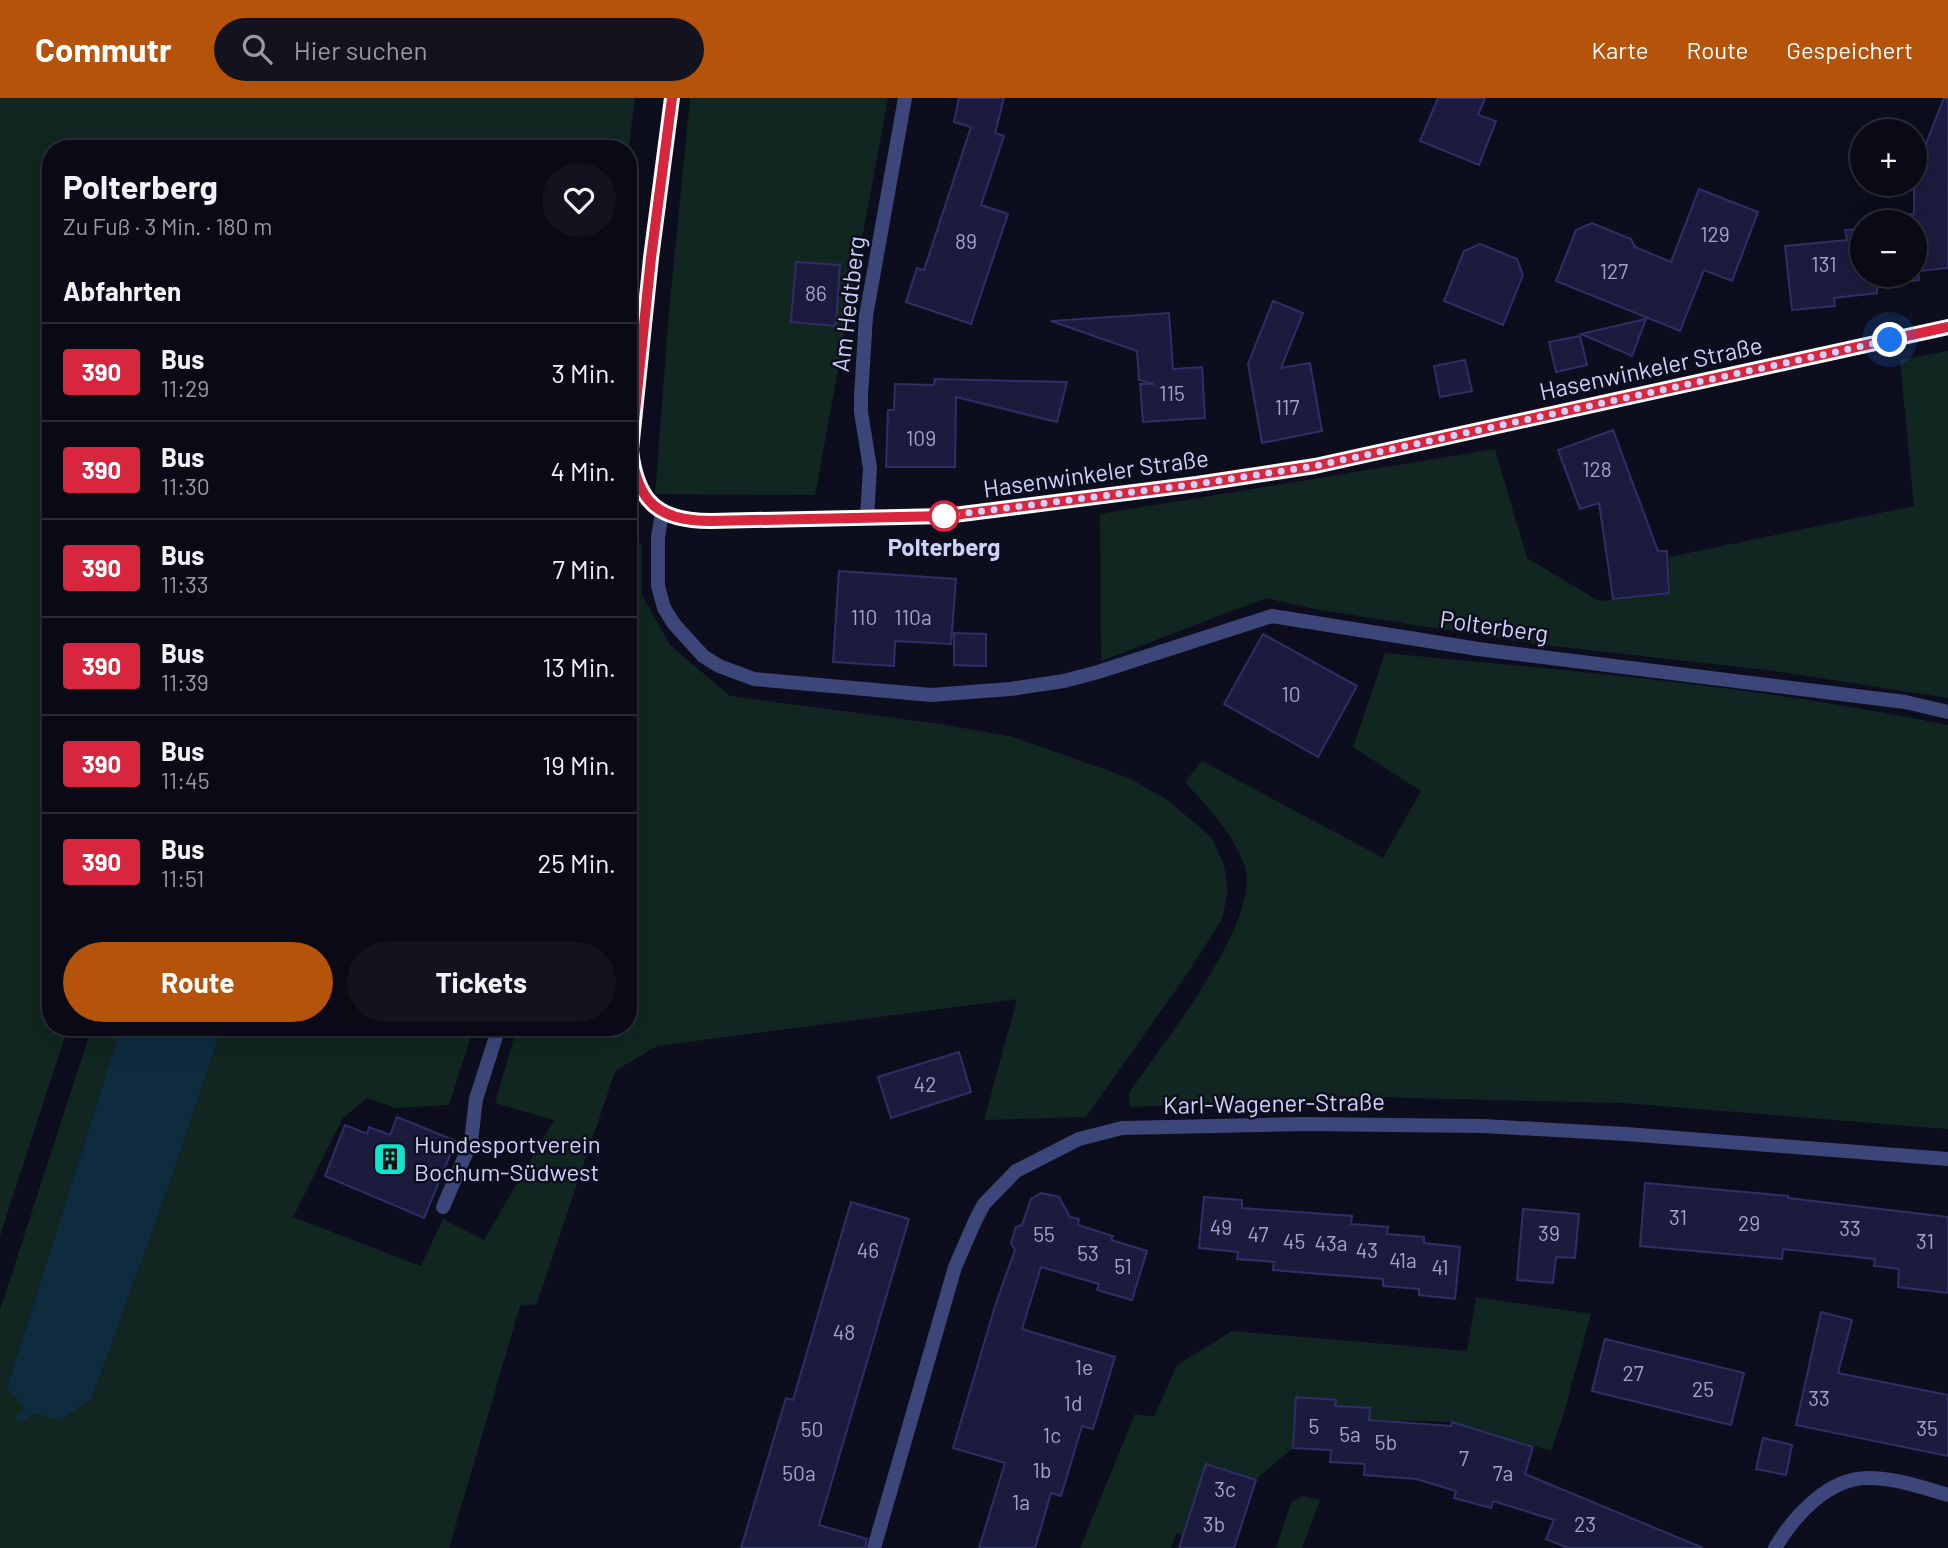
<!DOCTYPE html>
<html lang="de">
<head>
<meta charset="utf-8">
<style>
  body { margin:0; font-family:Barlow,sans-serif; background:#13131f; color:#f1f3f6; height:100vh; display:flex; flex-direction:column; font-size:26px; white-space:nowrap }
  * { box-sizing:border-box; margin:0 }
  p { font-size:23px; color:#999aa1 }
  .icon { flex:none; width:38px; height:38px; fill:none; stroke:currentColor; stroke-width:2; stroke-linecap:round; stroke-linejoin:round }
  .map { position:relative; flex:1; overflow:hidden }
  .details { position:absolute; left:42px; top:42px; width:595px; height:896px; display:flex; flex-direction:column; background:#0a0a16; border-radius:28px; box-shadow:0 7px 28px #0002,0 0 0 2px #2a2b35 }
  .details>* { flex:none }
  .badge { padding:0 14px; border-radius:5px; font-size:24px; line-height:46px }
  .buttons { position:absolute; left:1850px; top:21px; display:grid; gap:14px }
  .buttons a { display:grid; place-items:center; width:77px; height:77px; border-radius:50%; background:#0a0a16; box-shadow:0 7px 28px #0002,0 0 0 2px #2a2b35; font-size:35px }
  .you { position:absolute; width:35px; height:35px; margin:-18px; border:5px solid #fff; border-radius:50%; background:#1a73e8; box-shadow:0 0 0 10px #1a73e833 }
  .map>.badge { position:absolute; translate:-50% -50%; box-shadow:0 0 0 4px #fff }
  h2 { padding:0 21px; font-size:26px; line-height:63px }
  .round { display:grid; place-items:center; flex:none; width:74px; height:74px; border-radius:37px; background:#13131f }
  .head { display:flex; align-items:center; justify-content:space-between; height:119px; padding:0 21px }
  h1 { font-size:33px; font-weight:700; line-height:52px }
  .action { display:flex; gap:14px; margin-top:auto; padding:14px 21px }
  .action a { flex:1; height:80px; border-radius:42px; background:#b45309; color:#fff; font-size:28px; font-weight:700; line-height:80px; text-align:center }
  .action a+a { background:#13131f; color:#f1f3f6 }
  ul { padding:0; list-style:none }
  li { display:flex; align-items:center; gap:21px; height:98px; padding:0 21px; border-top:2px solid #2a2b35 }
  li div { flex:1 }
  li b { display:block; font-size:26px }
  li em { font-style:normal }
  li .badge { min-width:77px; font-weight:700; text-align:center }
  header { display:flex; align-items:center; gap:42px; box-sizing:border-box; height:98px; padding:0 35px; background:#b45309; color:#fff }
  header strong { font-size:33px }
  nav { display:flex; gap:38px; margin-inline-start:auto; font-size:24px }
  .search { width:490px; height:63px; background:#13131f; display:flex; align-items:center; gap:18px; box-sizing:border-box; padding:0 24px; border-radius:38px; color:#999aa1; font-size:26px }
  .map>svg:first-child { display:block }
  .green { fill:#112621 }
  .water { fill:#0f2c3f }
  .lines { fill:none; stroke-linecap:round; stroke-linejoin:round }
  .stream { stroke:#0f2c3f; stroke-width:10 }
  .building { fill:#1b1b3d; stroke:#2f2f67; stroke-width:2 }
  .service { stroke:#3c4679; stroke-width:14 }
  .minor { stroke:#3c4679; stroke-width:14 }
  .tertiary { stroke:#3c4679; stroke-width:14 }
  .line-casing { stroke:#fff; stroke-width:16 }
  .line { stroke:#d7263d; stroke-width:10 }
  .walk { stroke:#cdd2fb; stroke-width:7; stroke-dasharray:0 12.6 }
  .stop-dot { fill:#fff; stroke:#d7263d; stroke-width:3.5 }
  .labels { text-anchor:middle; stroke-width:5; stroke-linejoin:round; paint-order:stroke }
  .number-label { font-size:21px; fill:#a0a4cc }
  .street-label { font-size:24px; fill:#cdd2fb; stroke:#0d0e1d }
  .stop-label { font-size:24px; font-weight:bold; fill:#cdd2fb; stroke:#0d0e1d }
  .poi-label { font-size:24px; fill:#cdd2fb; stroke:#0d0e1d; text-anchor:start }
</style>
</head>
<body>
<header>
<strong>Commutr</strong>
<div class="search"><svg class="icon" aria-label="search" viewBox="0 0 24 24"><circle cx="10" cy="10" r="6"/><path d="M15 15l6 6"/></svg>Hier suchen</div>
<nav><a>Karte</a><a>Route</a><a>Gespeichert</a></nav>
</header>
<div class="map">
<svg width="1948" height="1450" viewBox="0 0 1948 1450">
  <rect width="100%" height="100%" fill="#0d0e1d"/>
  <!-- green -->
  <g class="green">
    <path d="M0,0H635L628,56V51H51V929H68L0,1138Z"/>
    <path d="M690,0H888L815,397L655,396L669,215Z"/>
    <path d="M1948,253V600L1775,573L1536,546L1315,511L1266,500L1101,563L1100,416L1495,351L1527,460L1599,503L1670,496L1669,459L1914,408L1900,262Z"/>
    <path d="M628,427L642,447V497L670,547L730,598L940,626L1013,639L1129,680L1169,703L1211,739L1224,767L1228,792L1222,821L1187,876L1086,1019L984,1022L1017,901L657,948L615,973L537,1206L520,1208L449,1450H0V1212L92,929H121L7,1288L92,1300L169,1088L222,929H474L449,1007L396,1010L367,1000L343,1020L293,1119L421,1168L443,1121L484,1142L554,1022L495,1005L517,929H628Z"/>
    <path d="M1385,555C1573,573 1762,588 1948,627V1031L1623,1005L1372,999L1130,1009L1129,995C1160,949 1265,820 1244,766C1232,734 1208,709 1185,684L1202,663L1383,760L1421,693L1353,649Z"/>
    <path d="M1476,1199L1591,1216L1562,1322L1551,1353L1452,1324L1369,1322L1370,1310L1335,1308L1336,1302L1296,1300L1293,1350L1256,1381L1206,1366L1183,1437L1176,1435L1171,1450H1080L1135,1316L1154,1319L1177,1267L1232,1233L1467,1253Z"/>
    <path d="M1302,1398L1320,1402L1302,1450H1276L1291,1405Z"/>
  </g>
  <!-- water -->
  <path class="water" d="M121,929H222L169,1088L92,1300L61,1322L28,1314L7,1289Z"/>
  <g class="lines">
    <!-- stream -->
    <path class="stream" d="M21,1320L35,1303"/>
  </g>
  <!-- building -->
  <g class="building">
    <path d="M959,0H1004L995,35L1004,38L981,107L1008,116L971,226L906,204L917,170L924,172L971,29L954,24Z"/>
    <path d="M1438,0H1485L1478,17L1496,23L1479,67L1420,43Z"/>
    <path d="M1944,0H1948V170L1918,173L1919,182L1877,187V195L1834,200L1835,208L1792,212L1785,148L1847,142L1845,132L1862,130V177H1914V124H1888V119L1914,116V44L1925,48Z"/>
    <path d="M1699,91L1758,114L1732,183L1704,172L1680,233L1556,183L1576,132L1592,125L1631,141L1635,149L1671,164Z"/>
    <path d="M1480,146L1517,161L1523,177L1503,227L1444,203L1464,153Z"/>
    <path d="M796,164L840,167L836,228L791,224Z"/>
    <path d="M1273,203L1303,215L1281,270L1310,265L1322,333L1262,345L1248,266Z"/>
    <path d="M1169,215L1173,271L1202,269L1205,320L1143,324L1140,286H1154L1139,282L1137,253L1051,223Z"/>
    <path d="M1646,221L1632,258L1581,236Z"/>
    <path d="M1580,238L1587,267L1556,274L1549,244Z"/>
    <path d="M1465,262L1472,293L1440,299L1434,268Z"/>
    <path d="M935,281L1067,284L1057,324L956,299L955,369H886L888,312H894L895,286L934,287Z"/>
    <path d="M1613,332L1658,453H1667L1669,495L1613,501L1599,405L1580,411L1558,352Z"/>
    <path d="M839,473L956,481L951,546L895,543L894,568L833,564Z"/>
    <path d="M954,535L986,536V568L954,567Z"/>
    <path d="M1263,536L1357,588L1318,659L1224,606Z"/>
    <path d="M959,954L971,994L891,1020L878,979Z"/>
    <path d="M397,1019L456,1043L424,1120L325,1078L345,1027L367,1036L369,1029L390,1037Z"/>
    <path d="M1645,1085L1788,1098V1100L1948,1119V1195L1898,1189L1899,1171L1874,1168L1875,1161L1783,1151L1782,1161L1640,1148Z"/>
    <path d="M1041,1095L1059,1099L1070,1119L1079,1121L1078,1127L1113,1138L1111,1142L1147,1153L1132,1202L1097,1192L1099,1186L1041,1169L1022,1231L1115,1259L1093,1331L1082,1328L1061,1398L1051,1395L1035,1450H979L1005,1365L953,1350L996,1205L1015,1152L1011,1145L1016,1129L1022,1127L1031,1101Z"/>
    <path d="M1204,1099L1242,1102V1110L1352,1118L1351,1126L1388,1129L1387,1136L1424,1139V1145L1460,1149L1455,1201L1419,1197V1191L1383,1188V1181L1273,1172L1274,1164L1237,1161L1238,1154L1199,1150Z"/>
    <path d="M851,1104L909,1121L819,1427L867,1441L865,1450H741L786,1300L793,1302Z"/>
    <path d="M1523,1111L1579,1116L1575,1160L1556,1159L1553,1185L1517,1182Z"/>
    <path d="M1821,1214L1852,1222L1838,1275L1948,1297V1358L1796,1327Z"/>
    <path d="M1605,1241L1744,1275L1731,1327L1592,1293Z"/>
    <path d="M1296,1299L1336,1302L1335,1308L1370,1310L1369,1322L1451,1328L1452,1324L1533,1349L1525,1376L1703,1450H1568L1546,1441L1554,1422L1493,1403L1491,1410L1454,1400L1456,1393L1416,1381L1364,1377L1365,1366L1330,1364L1331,1352L1293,1350Z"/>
    <path d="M1763,1340L1792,1347L1786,1377L1756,1371Z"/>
    <path d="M1206,1366L1256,1382L1234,1450H1179Z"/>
  </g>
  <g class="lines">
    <!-- service -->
    <path class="service" d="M443,1109L471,1044L476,1001L499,929"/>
    <!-- minor -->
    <g class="minor">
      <path d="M662,415L658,439V488L664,510L674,526L703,558L719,568L754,581L931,597L1010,591L1064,583L1098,574L1272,518L1478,551L1905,604L1948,614"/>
      <path d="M867,419L870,370L861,314V298L866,218L905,0"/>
      <path d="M874,1450L955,1169L976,1121L984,1106L1016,1073L1079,1041L1122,1030L1303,1026L1483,1028L1626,1036L1948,1061"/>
      <path d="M1775,1450C1794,1418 1828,1380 1868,1380C1895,1380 1922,1389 1948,1397"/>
    </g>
    <!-- tertiary -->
    <path class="tertiary" d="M672,0L651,160L631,352C636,405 659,423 711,423L946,418L1197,386L1315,368L1948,229"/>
  </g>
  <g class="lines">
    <!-- line casing -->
    <g class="line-casing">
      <path id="line" d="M672,0L651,160L631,352C637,405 659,423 711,423L946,418L1197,386L1315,368L1948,229"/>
    </g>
    <!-- line -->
    <use href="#line" class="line"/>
    <!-- walk -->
    <path class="walk" d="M944,418L1197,386L1315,368L1890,242"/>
  </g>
  <!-- icons -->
  <defs>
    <g id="building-square" transform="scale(1.75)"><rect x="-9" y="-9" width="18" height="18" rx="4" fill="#11e3cc" stroke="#0d0e1d"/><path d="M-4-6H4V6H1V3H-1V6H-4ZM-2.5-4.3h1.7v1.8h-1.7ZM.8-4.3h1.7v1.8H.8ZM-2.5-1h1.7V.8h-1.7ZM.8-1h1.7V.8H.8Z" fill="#111"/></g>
  </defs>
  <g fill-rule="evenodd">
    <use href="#building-square" x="390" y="1061"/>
  </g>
  <!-- markers -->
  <circle class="stop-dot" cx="944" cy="418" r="14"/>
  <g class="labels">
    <!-- number labels -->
    <g class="number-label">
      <text x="1715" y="144">129</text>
      <text x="966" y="151">89</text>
      <text x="1824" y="174">131</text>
      <text x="1614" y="181">127</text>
      <text x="816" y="203">86</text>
      <text x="1172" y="303">115</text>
      <text x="1287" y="317">117</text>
      <text x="921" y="348">109</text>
      <text x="1597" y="379">128</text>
      <text x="864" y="527">110</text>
      <text x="913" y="527">110a</text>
      <text x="1291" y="604">10</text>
      <text x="925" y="994">42</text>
      <text x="1678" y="1127">31</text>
      <text x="1749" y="1133">29</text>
      <text x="1221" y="1137">49</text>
      <text x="1850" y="1138">33</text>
      <text x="1549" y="1143">39</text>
      <text x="1044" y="1144">55</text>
      <text x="1258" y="1144">47</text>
      <text x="1294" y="1151">45</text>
      <text x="1925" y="1151">31</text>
      <text x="1331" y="1153">43a</text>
      <text x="868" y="1160">46</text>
      <text x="1367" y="1160">43</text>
      <text x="1088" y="1163">53</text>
      <text x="1403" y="1170">41a</text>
      <text x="1123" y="1176">51</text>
      <text x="1440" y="1177">41</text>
      <text x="844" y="1242">48</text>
      <text x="1084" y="1277">1e</text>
      <text x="1633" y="1283">27</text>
      <text x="1703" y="1299">25</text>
      <text x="1819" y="1308">33</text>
      <text x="1073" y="1313">1d</text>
      <text x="1314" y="1336">5</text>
      <text x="1927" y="1338">35</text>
      <text x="812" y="1339">50</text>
      <text x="1350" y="1344">5a</text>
      <text x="1052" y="1345">1c</text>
      <text x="1386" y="1352">5b</text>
      <text x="1464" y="1368">7</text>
      <text x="1042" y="1380">1b</text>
      <text x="799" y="1383">50a</text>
      <text x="1503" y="1383">7a</text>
      <text x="1225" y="1399">3c</text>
      <text x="1021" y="1412">1a</text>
      <text x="1214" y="1434">3b</text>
      <text x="1585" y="1434">23</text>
    </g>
    <!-- street labels -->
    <g class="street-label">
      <text transform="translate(849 206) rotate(-83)" y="8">Am Hedtberg</text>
      <text transform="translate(1651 271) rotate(-12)" y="8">Hasenwinkeler Straße</text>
      <text transform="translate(1096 376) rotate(-8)" y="8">Hasenwinkeler Straße</text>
      <text transform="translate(1494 529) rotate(8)" y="8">Polterberg</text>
      <text transform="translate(1274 1006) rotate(-1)" y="8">Karl-Wagener-Straße</text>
    </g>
    <!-- stop labels -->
    <g class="stop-label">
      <text x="944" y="458">Polterberg</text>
    </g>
    <!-- poi labels -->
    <g class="poi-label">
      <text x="414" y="1055">Hundesportverein<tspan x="414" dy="28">Bochum-Südwest</tspan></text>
    </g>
  </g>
</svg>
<div class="buttons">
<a>+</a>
<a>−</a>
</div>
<div class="you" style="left:1890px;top:242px"></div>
<section class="details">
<div class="head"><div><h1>Polterberg</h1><p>Zu Fuß · 3 Min. · 180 m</p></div><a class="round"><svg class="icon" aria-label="heart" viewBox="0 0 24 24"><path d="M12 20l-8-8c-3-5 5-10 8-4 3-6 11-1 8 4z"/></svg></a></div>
<h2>Abfahrten</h2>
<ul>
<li><span class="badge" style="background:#d7263d;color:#fff">390</span><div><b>Bus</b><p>11:29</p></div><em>3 Min.</em></li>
<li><span class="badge" style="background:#d7263d;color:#fff">390</span><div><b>Bus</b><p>11:30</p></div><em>4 Min.</em></li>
<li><span class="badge" style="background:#d7263d;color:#fff">390</span><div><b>Bus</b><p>11:33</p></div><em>7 Min.</em></li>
<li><span class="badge" style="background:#d7263d;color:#fff">390</span><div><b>Bus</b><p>11:39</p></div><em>13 Min.</em></li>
<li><span class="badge" style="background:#d7263d;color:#fff">390</span><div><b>Bus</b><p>11:45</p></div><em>19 Min.</em></li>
<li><span class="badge" style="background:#d7263d;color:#fff">390</span><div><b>Bus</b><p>11:51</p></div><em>25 Min.</em></li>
</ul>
<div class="action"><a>Route</a><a>Tickets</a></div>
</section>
</div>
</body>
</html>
